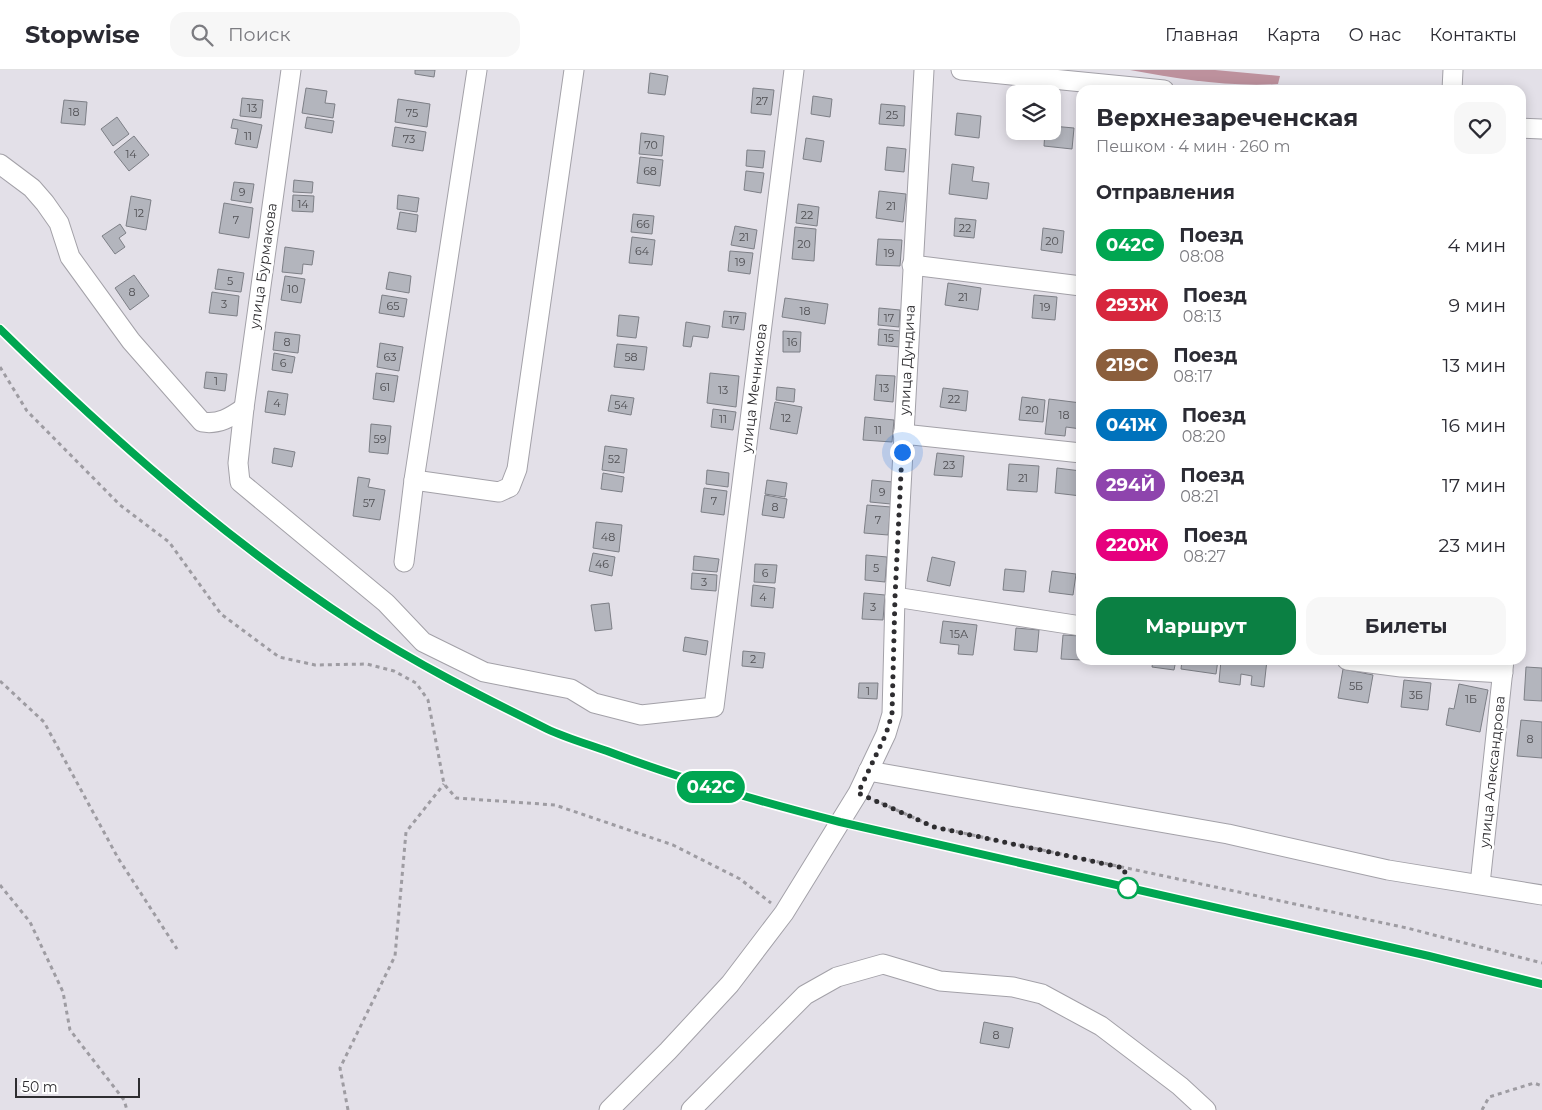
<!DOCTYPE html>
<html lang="ru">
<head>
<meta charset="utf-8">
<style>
  body { margin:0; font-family:Montserrat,sans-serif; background:#f7f7f7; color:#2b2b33; height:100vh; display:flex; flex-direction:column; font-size:19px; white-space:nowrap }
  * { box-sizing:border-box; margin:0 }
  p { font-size:16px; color:#7c7c81 }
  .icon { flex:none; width:28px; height:28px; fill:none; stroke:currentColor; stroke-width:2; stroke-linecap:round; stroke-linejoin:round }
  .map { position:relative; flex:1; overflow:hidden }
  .details { position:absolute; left:1076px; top:15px; width:450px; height:580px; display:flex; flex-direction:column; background:#fff; border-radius:15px; box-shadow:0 2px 12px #0003 }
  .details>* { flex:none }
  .badge { padding:0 10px; border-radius:16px; font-size:18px; line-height:32px }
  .buttons { position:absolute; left:1006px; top:15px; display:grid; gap:10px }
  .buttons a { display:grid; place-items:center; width:55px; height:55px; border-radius:10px; background:#fff; box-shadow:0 2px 12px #0003; font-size:25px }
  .scale { position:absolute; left:15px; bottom:12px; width:125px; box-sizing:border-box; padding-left:5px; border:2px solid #2e2d30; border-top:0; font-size:14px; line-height:18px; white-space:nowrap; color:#2e2d30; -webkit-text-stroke:4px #fff; paint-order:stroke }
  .you { position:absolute; width:25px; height:25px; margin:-12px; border:4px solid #fff; border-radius:50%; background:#1a73e8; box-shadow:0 0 0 8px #1a73e833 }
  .map>.badge { position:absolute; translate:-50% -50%; box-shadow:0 0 0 2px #fff }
  h2 { padding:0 20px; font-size:19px; line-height:45px }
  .round { display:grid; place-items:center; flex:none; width:52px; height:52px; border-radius:15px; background:#f7f7f7 }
  .headline { display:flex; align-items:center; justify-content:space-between; height:85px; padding:0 20px }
  h1 { font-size:24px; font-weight:700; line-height:38px }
  .primary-button { display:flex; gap:10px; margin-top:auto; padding:10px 20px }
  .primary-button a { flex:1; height:58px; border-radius:15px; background:#0b8043; color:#fff; font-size:20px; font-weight:700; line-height:58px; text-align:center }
  .primary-button a+a { background:#f7f7f7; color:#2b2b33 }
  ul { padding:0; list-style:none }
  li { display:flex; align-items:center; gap:15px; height:60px; padding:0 20px }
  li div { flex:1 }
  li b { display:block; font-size:19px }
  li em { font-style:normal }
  li .badge { min-width:55px; font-weight:700; text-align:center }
  header { display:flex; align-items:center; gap:30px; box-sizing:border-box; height:70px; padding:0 25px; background:#fff; border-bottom:1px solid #e1e1e2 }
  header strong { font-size:24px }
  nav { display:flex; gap:28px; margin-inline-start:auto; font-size:18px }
  .search { width:350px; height:45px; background:#f7f7f7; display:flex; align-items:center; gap:12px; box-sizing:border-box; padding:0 18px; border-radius:15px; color:#7c7c81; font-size:19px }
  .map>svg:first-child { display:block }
  .forest { fill:#bd919d }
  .building { fill:#b3b5bd; stroke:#7d7f86 }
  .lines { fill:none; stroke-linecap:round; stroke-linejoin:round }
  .minor-casing { stroke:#a3a1a8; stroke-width:21 }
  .path { stroke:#9e9ca2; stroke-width:3; stroke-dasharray:4 4; stroke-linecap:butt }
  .minor { stroke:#fff; stroke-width:19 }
  .rail { stroke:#434246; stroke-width:4; stroke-dasharray:8 4; stroke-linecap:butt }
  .line-casing { stroke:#fff; stroke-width:11 }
  .line { stroke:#00a651; stroke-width:8 }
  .walk { stroke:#2e2d30; stroke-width:5; stroke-dasharray:0 9 }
  .stop-dot { fill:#fff; stroke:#00a651; stroke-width:2.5 }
  .labels { text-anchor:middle; stroke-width:5; stroke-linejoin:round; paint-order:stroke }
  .number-label { font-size:11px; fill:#4f4f53 }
  .street-label { font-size:14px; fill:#2e2d30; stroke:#fff }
</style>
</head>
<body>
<header>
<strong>Stopwise</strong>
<div class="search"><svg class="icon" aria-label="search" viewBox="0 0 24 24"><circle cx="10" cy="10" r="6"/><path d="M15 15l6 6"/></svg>Поиск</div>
<nav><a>Главная</a><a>Карта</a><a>О нас</a><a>Контакты</a></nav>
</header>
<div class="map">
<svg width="1542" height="1040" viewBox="0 0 1542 1040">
  <rect width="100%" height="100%" fill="#e3e0e8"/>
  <!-- forest -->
  <path class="forest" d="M1130,0H1215L1280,6L1278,14C1229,17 1178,9 1130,0Z"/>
  <!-- building -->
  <g class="building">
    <path d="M415,0H435L434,7L415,4Z"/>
    <path d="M650,3L668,6L665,25L648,23Z"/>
    <path d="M306,18L327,21L325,33L335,34L333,48L302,43Z"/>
    <path d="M753,18L774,20L771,45L751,43Z"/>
    <path d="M813,26L832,29L830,47L811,44Z"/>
    <path d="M242,28L263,30L261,48L240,46Z"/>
    <path d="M398,29L430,34L427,57L395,52Z"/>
    <path d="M64,30L87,32L85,55L61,53Z"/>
    <path d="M881,34L905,36L904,56L879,54Z"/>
    <path d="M957,43L981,46L979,68L955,65Z"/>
    <path d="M117,47L129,64L113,76L101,59Z"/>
    <path d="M307,47L334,51L332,63L305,58Z"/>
    <path d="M233,49L262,55L257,78L235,74L238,59L231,58Z"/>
    <path d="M1052,56L1074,58L1072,79L1044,76L1045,61H1052Z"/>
    <path d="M395,57L426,62L423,81L392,76Z"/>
    <path d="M641,63L664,66L662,86L639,84Z"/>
    <path d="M134,66L149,85L129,101L114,82Z"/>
    <path d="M806,68L824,71L821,92L803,89Z"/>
    <path d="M887,77L906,79L904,102L885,100Z"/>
    <path d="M747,80L765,81L763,98L746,96Z"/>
    <path d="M640,87L663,90L660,116L637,113Z"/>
    <path d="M952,94L974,97L972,111L989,113L987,129L949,124Z"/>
    <path d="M746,101L764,103L761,123L744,120Z"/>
    <path d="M294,110L313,112L312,123L293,122Z"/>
    <path d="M234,112L254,114L251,133L231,130Z"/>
    <path d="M879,121L906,124L903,152L876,148Z"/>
    <path d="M293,125L314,126L313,142L292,141Z"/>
    <path d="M398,125L419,128L417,142L397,139Z"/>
    <path d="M131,126L151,130L146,160L126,156Z"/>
    <path d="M224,133L253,138L249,168L219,163Z"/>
    <path d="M798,134L819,137L817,156L796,153Z"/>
    <path d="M400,142L418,145L416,162L397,159Z"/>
    <path d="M633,144L654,146L652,164L631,162Z"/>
    <path d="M955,148L976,150L974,168L954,166Z"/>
    <path d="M120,154L126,163L119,168L125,177L115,184L102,166Z"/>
    <path d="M735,156L757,160L754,179L731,175Z"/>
    <path d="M795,157L816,159L814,191L792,189Z"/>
    <path d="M1043,158L1064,161L1062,183L1041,180Z"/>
    <path d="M632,167L655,170L652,195L629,193Z"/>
    <path d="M878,169L902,170L900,196L876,195Z"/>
    <path d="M285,177L314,181L312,195L303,194L302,204L282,202Z"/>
    <path d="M730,181L753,183L750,204L728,201Z"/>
    <path d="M218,199L244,203L241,222L215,219Z"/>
    <path d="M389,202L411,206L409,223L386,219Z"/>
    <path d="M134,205L149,226L130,240L115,218Z"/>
    <path d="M285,206L305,209L301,233L281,230Z"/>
    <path d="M948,213L981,218L978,240L945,235Z"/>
    <path d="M212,222L239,226L237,246L209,243Z"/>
    <path d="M382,225L407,229L404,247L379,243Z"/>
    <path d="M1034,225L1057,227L1055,250L1032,248Z"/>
    <path d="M785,228L828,234L825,254L782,247Z"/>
    <path d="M879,238L900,240L899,257L878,255Z"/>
    <path d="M724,241L746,243L744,260L722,257Z"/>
    <path d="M619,245L639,247L636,268L617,266Z"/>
    <path d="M686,252L710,256L708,268L693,266L691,277L683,276Z"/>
    <path d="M879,259L901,261L900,277L878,275Z"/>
    <path d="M783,261L801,262L800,282H783Z"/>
    <path d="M275,262L300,265L298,283L273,280Z"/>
    <path d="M380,273L403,277L399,301L377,297Z"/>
    <path d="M617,274L647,277L644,300L614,297Z"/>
    <path d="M274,283L295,287L292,303L272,300Z"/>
    <path d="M206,302L227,304L225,321L204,318Z"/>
    <path d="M376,303L398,306L394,332L373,329Z"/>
    <path d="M710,303L739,306L736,337L707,333Z"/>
    <path d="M876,305L895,306L893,332L874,330Z"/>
    <path d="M777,317L795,319L794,332L776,330Z"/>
    <path d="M943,318L968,321L966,341L940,337Z"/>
    <path d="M268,321L288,324L285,345L265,342Z"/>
    <path d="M611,325L634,328L631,345L608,341Z"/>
    <path d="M1022,327L1045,330L1043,352L1019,350Z"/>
    <path d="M1049,329L1081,333V359L1066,357L1065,366L1045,364Z"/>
    <path d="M775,332L802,337L797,364L770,359Z"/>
    <path d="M713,339L736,342L733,360L711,357Z"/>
    <path d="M865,347L894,350L892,372L863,370Z"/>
    <path d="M371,354L391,356L388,384L369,382Z"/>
    <path d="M605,376L627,379L624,403L602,400Z"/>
    <path d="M274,378L295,382L292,397L272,393Z"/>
    <path d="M937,383L964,386L962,407L934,405Z"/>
    <path d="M1009,394L1039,396L1037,422L1007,420Z"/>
    <path d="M1057,398L1081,401V426L1055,423Z"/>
    <path d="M707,400L729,403L728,417L706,414Z"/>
    <path d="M603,403L624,407L622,422L601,419Z"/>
    <path d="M358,407L370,409L368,417L385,420L380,450L353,446Z"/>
    <path d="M767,410L787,413L785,427L765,424Z"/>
    <path d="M872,410L893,412L891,434L870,432Z"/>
    <path d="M704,418L727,421L724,445L701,442Z"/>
    <path d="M765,425L787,429L784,448L762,445Z"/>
    <path d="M867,435L891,437L888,465L864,463Z"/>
    <path d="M596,452L622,455L619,482L593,478Z"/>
    <path d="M593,483L615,487L612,506L589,501Z"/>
    <path d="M866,485L887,487L885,512L865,510Z"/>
    <path d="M694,486L719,489L717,502L693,500Z"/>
    <path d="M932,487L955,492L950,516L927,511Z"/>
    <path d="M755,494L777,495L775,513L754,512Z"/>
    <path d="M1005,499L1026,501L1024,522L1003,520Z"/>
    <path d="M1052,501L1076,504L1073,525L1049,522Z"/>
    <path d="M692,503L717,505L716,521L691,519Z"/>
    <path d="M753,515L775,518L773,538L751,536Z"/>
    <path d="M864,523L885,525L883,550L862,549Z"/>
    <path d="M609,533L612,559L595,561L591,535Z"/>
    <path d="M943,551L977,555L973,585L958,584L959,575L940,573Z"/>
    <path d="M1016,558L1039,560L1037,582L1014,580Z"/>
    <path d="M1063,565L1081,566V590H1083L1061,589Z"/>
    <path d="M685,567L708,571L706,585L683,581Z"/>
    <path d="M743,581L765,583L763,598L742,596Z"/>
    <path d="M1153,590H1176L1174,600L1152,597Z"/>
    <path d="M1182,590H1218L1216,604L1181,599Z"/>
    <path d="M1221,590H1267L1264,617L1251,615L1252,606L1241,604L1240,615L1219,612Z"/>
    <path d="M1526,597L1542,598V631L1524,630Z"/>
    <path d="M1343,599L1373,605L1368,633L1338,628Z"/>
    <path d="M1404,610L1431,613L1428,640L1401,637Z"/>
    <path d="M859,613H878L877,629L858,628Z"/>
    <path d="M1459,614L1488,620L1480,662L1446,655L1449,638L1454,639Z"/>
    <path d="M1521,650L1542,652V688L1517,686Z"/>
    <path d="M984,952L1013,958L1009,978L980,973Z"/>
  </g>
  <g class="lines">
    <!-- minor casing -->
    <g class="minor-casing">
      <g id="minor">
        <path d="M291,0L244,338L238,393L240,412L386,533L423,572L484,602L571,619L594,633L641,645L714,637L794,0"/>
        <path d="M477,0L414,410L499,422L510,417L517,399L574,0"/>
        <path d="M961,0L1164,20"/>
        <path d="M1452,20L1453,0"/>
        <path d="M1521,58L1542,59"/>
        <path d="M0,94L32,118L45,133L59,153L70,187L131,271L202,352C219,355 231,347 244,338"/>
        <path d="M912,195L1081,216"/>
        <path d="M903,364L1081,383"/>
        <path d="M404,492L414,410"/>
        <path d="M895,527L1081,556"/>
        <path d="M1347,590L1401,597L1503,603"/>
        <path d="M868,701L1228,764L1388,800L1542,825"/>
        <path d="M1480,814L1504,590"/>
        <path d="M609,1040L668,981L730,914L784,843L858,723L886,664L892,644L895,527L924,0"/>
        <path d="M691,1040L805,925L837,907L883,894L940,911L1013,917L1042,924L1101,956L1180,1016L1206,1040"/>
      </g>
    </g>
    <!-- path -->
    <g class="path">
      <path d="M0,297L27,341L120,435L169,472L221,544L279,587L315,595L367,594L394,601L416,613L428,630L444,714L456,728L555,735L673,775L740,809L771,833"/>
      <path d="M0,611L44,652L118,788L177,879"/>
      <path d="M874,730L935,757L1407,858L1542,893"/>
      <path d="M0,815L30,852L63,922L70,960L124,1030L127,1040"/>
      <path d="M348,1040L340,998L395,886L406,762L444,714"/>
      <path d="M1482,1040L1489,1027L1534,1013L1542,1016"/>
    </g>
    <!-- minor -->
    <use href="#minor" class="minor"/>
    <!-- rail -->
    <path class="rail" d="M0,259C110,366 226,470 355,554C415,593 482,628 547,659C567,668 590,675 612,683C686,711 763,732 840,752L1429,886L1542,915"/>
  </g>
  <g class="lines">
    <!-- line casing -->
    <g class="line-casing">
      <path id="line" d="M0,259C109,366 226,470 355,554C415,593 482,627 547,659C566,668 587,674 607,681C683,710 761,732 840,752L1429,886L1542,914"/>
    </g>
    <!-- line -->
    <use href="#line" class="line"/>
    <!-- walk -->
    <path class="walk" d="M902,382L895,527L892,644L886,664L858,723L934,757L1124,798L1128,818"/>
  </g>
  <!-- markers -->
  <circle class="stop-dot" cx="1128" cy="818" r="10"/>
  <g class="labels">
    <!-- number labels -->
    <g class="number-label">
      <text x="762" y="35">27</text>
      <text x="252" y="42">13</text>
      <text x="74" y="46">18</text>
      <text x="412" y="47">75</text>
      <text x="892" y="49">25</text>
      <text x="248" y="70">11</text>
      <text x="409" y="73">73</text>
      <text x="651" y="79">70</text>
      <text x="131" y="88">14</text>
      <text x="650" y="105">68</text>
      <text x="242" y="126">9</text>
      <text x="303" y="138">14</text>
      <text x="891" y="140">21</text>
      <text x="139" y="147">12</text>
      <text x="807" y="149">22</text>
      <text x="236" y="154">7</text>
      <text x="643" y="158">66</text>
      <text x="965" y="162">22</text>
      <text x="744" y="171">21</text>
      <text x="1052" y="175">20</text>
      <text x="804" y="178">20</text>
      <text x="642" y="185">64</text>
      <text x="889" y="187">19</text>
      <text x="740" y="196">19</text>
      <text x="230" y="215">5</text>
      <text x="293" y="223">10</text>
      <text x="132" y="226">8</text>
      <text x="963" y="231">21</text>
      <text x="224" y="238">3</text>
      <text x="393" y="240">65</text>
      <text x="1045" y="241">19</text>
      <text x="805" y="245">18</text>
      <text x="889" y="252">17</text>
      <text x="734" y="254">17</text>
      <text x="889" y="272">15</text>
      <text x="287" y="276">8</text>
      <text x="792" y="276">16</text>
      <text x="390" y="291">63</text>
      <text x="631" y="291">58</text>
      <text x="283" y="297">6</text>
      <text x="216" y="315">1</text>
      <text x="385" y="321">61</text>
      <text x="884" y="322">13</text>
      <text x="723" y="324">13</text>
      <text x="954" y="333">22</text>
      <text x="277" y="337">4</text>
      <text x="621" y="339">54</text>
      <text x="1032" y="344">20</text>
      <text x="1064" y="349">18</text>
      <text x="786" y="352">12</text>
      <text x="723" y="353">11</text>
      <text x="878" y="364">11</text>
      <text x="380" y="373">59</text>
      <text x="614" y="393">52</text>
      <text x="949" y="399">23</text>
      <text x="1023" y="412">21</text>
      <text x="882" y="426">9</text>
      <text x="714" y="435">7</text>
      <text x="369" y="437">57</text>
      <text x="775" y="441">8</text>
      <text x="878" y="454">7</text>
      <text x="608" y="471">48</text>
      <text x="602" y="498">46</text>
      <text x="876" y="502">5</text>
      <text x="765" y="507">6</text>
      <text x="704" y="516">3</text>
      <text x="763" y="531">4</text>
      <text x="873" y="541">3</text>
      <text x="959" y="568">15А</text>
      <text x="753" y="593">2</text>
      <text x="1356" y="620">5Б</text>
      <text x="868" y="625">1</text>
      <text x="1416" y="629">3Б</text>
      <text x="1471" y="633">1Б</text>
      <text x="1530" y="673">8</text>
      <text x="996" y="969">8</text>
    </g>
    <!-- street labels -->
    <g class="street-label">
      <text transform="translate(263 196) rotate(-82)" y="5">улица Бурмакова</text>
      <text transform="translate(907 290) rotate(-87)" y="5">улица Дундича</text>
      <text transform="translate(754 318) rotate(-83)" y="5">улица Мечникова</text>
      <text transform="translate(1492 702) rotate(-84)" y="5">улица Александрова</text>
    </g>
  </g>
</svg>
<div class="buttons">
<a><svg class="icon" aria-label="layers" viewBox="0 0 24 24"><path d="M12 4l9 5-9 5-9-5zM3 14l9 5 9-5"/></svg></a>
</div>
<div class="scale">50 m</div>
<div class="you" style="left:902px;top:382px"></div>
<b class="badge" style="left:711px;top:717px;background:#00a651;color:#fff">042С</b>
<section class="details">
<div class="headline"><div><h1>Верхнезареченская</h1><p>Пешком · 4 мин · 260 m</p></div><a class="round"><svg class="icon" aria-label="heart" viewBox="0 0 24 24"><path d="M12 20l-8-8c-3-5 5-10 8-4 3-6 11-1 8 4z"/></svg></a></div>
<h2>Отправления</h2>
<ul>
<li><span class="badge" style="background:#00a651;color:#fff">042С</span><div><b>Поезд</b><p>08:08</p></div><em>4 мин</em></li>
<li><span class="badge" style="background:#d7263d;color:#fff">293Ж</span><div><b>Поезд</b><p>08:13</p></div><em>9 мин</em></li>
<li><span class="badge" style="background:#8b5e3c;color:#fff">219С</span><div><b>Поезд</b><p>08:17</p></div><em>13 мин</em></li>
<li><span class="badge" style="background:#0072bc;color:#fff">041Ж</span><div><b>Поезд</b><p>08:20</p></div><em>16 мин</em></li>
<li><span class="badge" style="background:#8e44ad;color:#fff">294Й</span><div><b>Поезд</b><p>08:21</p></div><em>17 мин</em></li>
<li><span class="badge" style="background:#e6007e;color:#fff">220Ж</span><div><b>Поезд</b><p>08:27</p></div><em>23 мин</em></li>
</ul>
<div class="primary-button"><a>Маршрут</a><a>Билеты</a></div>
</section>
</div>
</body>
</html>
